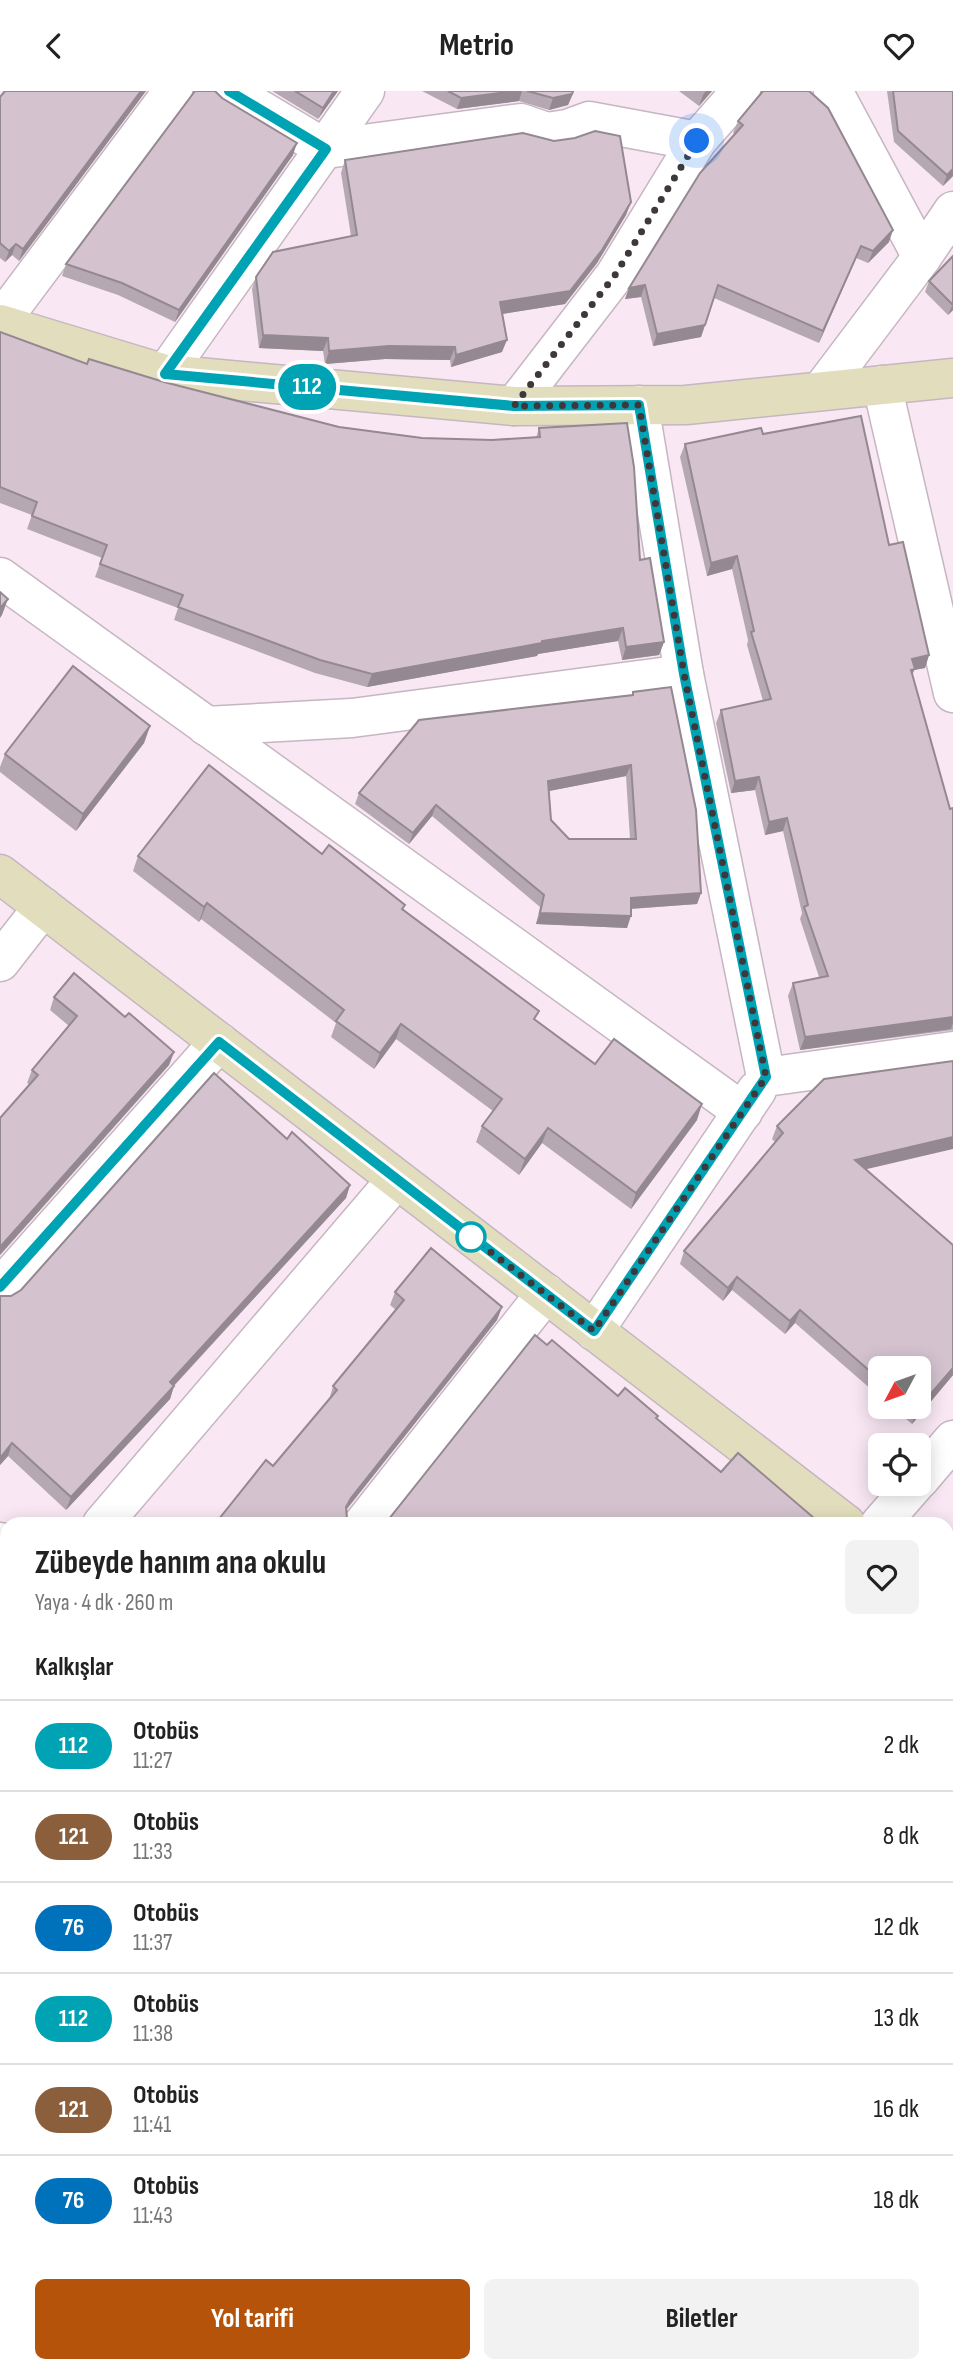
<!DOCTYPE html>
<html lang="tr">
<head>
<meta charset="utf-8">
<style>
  body { margin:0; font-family:"Sofia Sans Condensed",sans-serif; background:#f2f2f2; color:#222; height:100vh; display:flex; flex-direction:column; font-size:26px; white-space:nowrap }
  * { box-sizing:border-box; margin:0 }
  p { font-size:23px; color:#767676 }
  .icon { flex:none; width:38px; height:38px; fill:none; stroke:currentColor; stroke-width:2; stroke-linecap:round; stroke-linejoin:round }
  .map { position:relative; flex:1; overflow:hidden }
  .sheet { position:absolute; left:0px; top:1426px; width:954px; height:856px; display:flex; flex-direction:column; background:#fff; border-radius:21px 21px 0 0; box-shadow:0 4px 18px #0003 }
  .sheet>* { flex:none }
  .badge { padding:0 14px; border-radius:23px; font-size:24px; line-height:46px }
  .needle { width:46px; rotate:229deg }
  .tools { position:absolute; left:868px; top:1265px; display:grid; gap:14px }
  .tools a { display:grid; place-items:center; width:63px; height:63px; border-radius:10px; background:#fff; box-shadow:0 4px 18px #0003; font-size:35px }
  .you { position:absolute; width:35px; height:35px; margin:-18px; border:5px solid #fff; border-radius:50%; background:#1a73e8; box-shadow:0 0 0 10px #1a73e833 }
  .map>.badge { position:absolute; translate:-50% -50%; box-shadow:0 0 0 4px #fff }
  h2 { padding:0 35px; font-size:26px; line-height:63px }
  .round { display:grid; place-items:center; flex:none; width:74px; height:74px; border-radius:10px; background:#f2f2f2 }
  .headline { display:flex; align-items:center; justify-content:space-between; height:119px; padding:0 35px }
  h1 { font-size:33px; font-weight:700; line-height:52px }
  .button { display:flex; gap:14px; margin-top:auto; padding:14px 35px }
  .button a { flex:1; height:80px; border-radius:10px; background:#b45309; color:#fff; font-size:28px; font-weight:700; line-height:80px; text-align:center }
  .button a+a { background:#f2f2f2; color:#222 }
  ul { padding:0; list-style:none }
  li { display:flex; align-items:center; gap:21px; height:91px; padding:0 35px; border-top:2px solid #e0e0e0 }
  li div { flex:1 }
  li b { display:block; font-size:26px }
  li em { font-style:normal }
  li .badge { min-width:77px; font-weight:700; text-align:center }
  header { display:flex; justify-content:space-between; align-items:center; height:91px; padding:0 35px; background:#fff; font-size:32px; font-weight:700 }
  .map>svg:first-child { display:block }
  .green { fill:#e1a4d2 }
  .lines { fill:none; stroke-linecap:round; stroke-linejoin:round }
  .street-casing { stroke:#c6b6c1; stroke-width:41 }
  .secondary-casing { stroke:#c6b6c1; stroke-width:41 }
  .street { stroke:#fff; stroke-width:38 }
  .secondary { stroke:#e2debd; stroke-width:38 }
  .wall { fill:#b6a8b2; fill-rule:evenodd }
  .shaded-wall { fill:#948891 }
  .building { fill:#d4c3cf; stroke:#948891; stroke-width:2; fill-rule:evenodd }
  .line-casing { stroke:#fff; stroke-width:16 }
  .line { stroke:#00a3b4; stroke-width:10 }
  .walk { stroke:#3e373c; stroke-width:7; stroke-dasharray:0 12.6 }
  .stop-dot { fill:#fff; stroke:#00a3b4; stroke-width:3.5 }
</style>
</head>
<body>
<header><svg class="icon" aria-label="back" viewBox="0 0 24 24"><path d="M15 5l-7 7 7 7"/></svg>Metrio<svg class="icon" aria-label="heart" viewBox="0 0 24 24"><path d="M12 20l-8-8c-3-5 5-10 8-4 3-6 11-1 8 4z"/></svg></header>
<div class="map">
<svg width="953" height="2281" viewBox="0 0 953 2281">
  <rect width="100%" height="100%" fill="#f9e8f4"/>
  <!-- green -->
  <path class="green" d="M0,2017L7,2023V2275H142L137,2281H0Z"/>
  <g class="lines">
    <!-- street casing -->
    <g class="street-casing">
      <g id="street">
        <path d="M229,0L326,58L521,32L547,41L567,38L589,30L697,50"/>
        <path d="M833,0L922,166"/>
        <path d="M0,231L173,0"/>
        <path d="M165,283L365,0"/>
        <path d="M882,294L953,602"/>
        <path d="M821,300L922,166L953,120"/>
        <path d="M639,314L684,583L766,986L953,960"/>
        <path d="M514,315L615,184L697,50L741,0"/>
        <path d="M0,486L743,1021"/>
        <path d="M206,635L352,627L684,583"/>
        <path d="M0,871L43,816"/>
        <path d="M0,1197L219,951"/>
        <path d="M594,1240L757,999"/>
        <path d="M919,1389L953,1349"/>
        <path d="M102,1433L396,1089"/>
        <path d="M363,1433L546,1202"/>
        <path d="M880,1433L915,1393"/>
        <path d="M0,1451L7,1457"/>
        <path d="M0,1560L7,1551"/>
        <path d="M0,1898L7,1889"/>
        <path d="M0,1941L7,1947"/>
        <path d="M947,2047L953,2040"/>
        <path d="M947,2110L953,2116"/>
        <path d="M404,2275L410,2281"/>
        <path d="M333,2281L338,2275"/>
        <path d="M480,2281L486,2275"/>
        <path d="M757,2281L762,2275"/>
      </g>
    </g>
    <!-- secondary casing -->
    <g class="secondary-casing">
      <g id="secondary">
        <path d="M0,233L165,283L514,315L686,314L953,287"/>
        <path d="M0,783L846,1433"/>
        <path d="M947,1511L953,1515"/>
        <path d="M170,2281L175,2275"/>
      </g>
    </g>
    <!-- street -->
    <use href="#street" class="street"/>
    <!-- secondary -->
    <use href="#secondary" class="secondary"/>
  </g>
  <!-- wall -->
  <g class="wall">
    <path d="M146,0L19,170L12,164L5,171L0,167V6Z"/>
    <path d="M194,0H215L222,7L293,64L175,231L118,204L62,185L66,173L195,2Z"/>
    <path d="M272,0H338L318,28Z"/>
    <path d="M422,0H574L568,14L549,19L519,10L457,18Z"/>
    <path d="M679,0H712L699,15Z"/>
    <path d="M762,0H809L889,151L868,172L856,167L819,252L714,207L701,246L653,255L641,206L625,208L735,43L733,42L738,30L762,3Z"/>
    <path d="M887,0H953V85L943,95L894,51Z"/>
    <path d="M345,69L631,111L626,124L597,172L565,213L502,223V261L451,276L450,269L385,268L325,273L323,260L259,257L252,198L256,186L351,145L341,82Z"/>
    <path d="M953,165V219L948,224L925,201L929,190Z"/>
    <path d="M0,241L87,273L164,291L339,336L422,347L492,349L536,347L539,337L640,469L664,551L659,564L622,569L618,550L538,563L537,565L367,596L315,582L174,529L178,517L95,486L102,467L27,438L32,424L0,412Z"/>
    <path d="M763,343L889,454L929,564L925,577L914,579L912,584L950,718L953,717V939L800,959L788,905L793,892L819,886L800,828L802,822L783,740L765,744L755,699L731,702L716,632L721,619L763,610L747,554L748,549L732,478L707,485L680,366L685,353Z"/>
    <path d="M633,601L701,802L697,813L631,818L627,837L536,833L540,816L432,725L409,753L355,713L359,702L632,604ZM626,685L630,748H569L551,729L549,700Z"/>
    <path d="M150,635L144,652L76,740L0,681V676L5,663Z"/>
    <path d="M322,763L405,814L403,819L536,929L595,973L697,1029L631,1118L542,1052L519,1084L476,1051L482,1035L493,1020L396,948L374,978L331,946L336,932L201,828L199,831L133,780L138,765Z"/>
    <path d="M54,906L125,926L174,961L169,974L0,1164V1027L29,993L27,992L32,979L69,935L50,919Z"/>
    <path d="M777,1035L865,1079L953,1284L912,1333L892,1316H919L880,1278V1306L795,1232L785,1243L732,1199L723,1210L680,1173L684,1160L775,1051L772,1048Z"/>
    <path d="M287,1048L350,1094L346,1107L174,1295L170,1308L66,1419L8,1365L0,1374V1205H11Z"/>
    <path d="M395,1201L502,1216L497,1229L346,1419L347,1428L273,1375L329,1309L333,1295L396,1219L390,1214Z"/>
  </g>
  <!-- shaded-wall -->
  <g class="shaded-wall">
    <path d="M141,0H146L19,170L23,158Z"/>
    <path d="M334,0H338L318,28L323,17Z"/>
    <path d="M515,0H522L519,10L457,18L461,7Z"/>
    <path d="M574,0L568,14L549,19L553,7Z"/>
    <path d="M706,0H712L699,15L703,4Z"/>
    <path d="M297,52L293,64L175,231L179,219Z"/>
    <path d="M953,78V85L943,95L947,84Z"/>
    <path d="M631,111L626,124L597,172L565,213L495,224L500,211Z"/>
    <path d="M893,139L889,151L868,172L873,160Z"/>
    <path d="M16,153L12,164L5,171L9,160Z"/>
    <path d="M861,155L856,167L819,252L823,240Z"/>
    <path d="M645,194L641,206L625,208L629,197Z"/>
    <path d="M953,213V219L948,224Z"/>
    <path d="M705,234L701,246L653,255L657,243Z"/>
    <path d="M263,244L328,247L323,260L259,257Z"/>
    <path d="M507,249L502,261L451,276L456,264Z"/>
    <path d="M389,255L455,256L450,269L385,268L325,273L329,260Z"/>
    <path d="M737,465L732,478L707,485L711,472Z"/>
    <path d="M8,508L2,524L0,527V517Z"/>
    <path d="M623,537L618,550L538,563L537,565L367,596L372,583L542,550Z"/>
    <path d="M664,551L659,564L622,569L626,556Z"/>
    <path d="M929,564L925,577L914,579L910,591L912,568Z"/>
    <path d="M150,635L144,652L76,740L83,723Z"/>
    <path d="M631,674L626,685L544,701L548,690Z"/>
    <path d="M759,686L755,699L731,702L735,690Z"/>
    <path d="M436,714L432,725L409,753L413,742Z"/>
    <path d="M787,727L783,740L765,744L769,731Z"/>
    <path d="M701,802L697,813L627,818L631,807Z"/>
    <path d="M207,812L201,828L199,831L204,816Z"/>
    <path d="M540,822L631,825L627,837L536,833Z"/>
    <path d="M953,926V932L951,938L800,959L805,946Z"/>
    <path d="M401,933L396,948L374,978L380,962Z"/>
    <path d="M174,961L169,974L0,1164V1156Z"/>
    <path d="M702,1013L697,1029L631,1118L636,1102Z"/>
    <path d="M548,1037L542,1052L519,1084L525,1068Z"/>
    <path d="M953,1046V1058L850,1082L855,1069Z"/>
    <path d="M350,1094L346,1107L165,1304L170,1291Z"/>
    <path d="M737,1186L732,1199L723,1210L728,1197Z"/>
    <path d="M502,1216L497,1229L346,1419L342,1429L351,1407Z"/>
    <path d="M800,1219L795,1232L785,1243L790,1230Z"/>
    <path d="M953,1277V1284L912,1333L916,1320Z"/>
    <path d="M174,1295L170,1308L66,1419L71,1406Z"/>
    <path d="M12,1352L8,1365L0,1374V1367Z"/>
    <path d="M7,1517V1530H0V1521L4,1518Z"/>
    <path d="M7,1855V1868L0,1869V1859L4,1856Z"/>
    <path d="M951,2006H953V2019H947V2009Z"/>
    <rect x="947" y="2075" width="6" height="14"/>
  </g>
  <!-- building -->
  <g class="building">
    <path d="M5,0H141L23,158L16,153L9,160L0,152V6Z"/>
    <path d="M195,0H215L222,7L297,52L179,219L122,192L66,173Z"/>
    <path d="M295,0H334L323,17Z"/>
    <path d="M448,0H515L461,7Z"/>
    <path d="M527,0H573L572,3L553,7Z"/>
    <path d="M763,0H809L828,17L893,139L873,160L861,155L823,240L718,194L705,234L657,243L645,194L629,197L700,82L743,34L738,30Z"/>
    <path d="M893,0H953V78L947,84L898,40Z"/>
    <path d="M595,40L620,45L631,111L602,159L570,200L500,211L507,249L456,264L455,256L389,255L329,260L328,247L263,244L256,186L273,161L357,144L345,69L523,42L554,50L575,47Z"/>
    <path d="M953,165V213H952L929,190Z"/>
    <path d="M0,241L87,273L89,268L164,291L339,336L422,347L492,349L540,346L539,337L627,332L634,376L640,469L650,467L664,551L626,556L623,537L542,550V552L372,583L320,569L178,516L183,504L100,473L107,454L32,425L37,411L0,396Z"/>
    <path d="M861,325L889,454L903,451L929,564L912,568L915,578L911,579L950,718L953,717V926L805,946L793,892L828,885L804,816L808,814L787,727L769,731L759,686L735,690L721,619L771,608L751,541L754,540L737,465L711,472L685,353L761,337L763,343Z"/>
    <path d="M0,501L8,508L0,517Z"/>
    <path d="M73,575L150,635L83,723L5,663Z"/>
    <path d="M671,596L696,719L701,802L631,807V825L540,822L544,804L436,714L413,742L359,702L419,629L633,604V601ZM631,674L636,748H569L551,729L548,690Z"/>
    <path d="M209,674L322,763L329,754L405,814L402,818L539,920L534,928L595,973L614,948L702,1013L636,1102L548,1037L525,1068L482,1035L502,1008L401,933L380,962L336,930L344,919L207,812L204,816L138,765Z"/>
    <path d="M74,882L125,926L129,922L174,961L0,1156V1027L38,984L32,979L77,925L54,906Z"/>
    <path d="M953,970V1046L855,1069L953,1154V1277L916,1320L912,1316H919V1278H880V1289L800,1219L790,1230L737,1186L728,1197L684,1160L783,1042L777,1035L824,988Z"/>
    <path d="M214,982L287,1048L292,1041L350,1094L170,1291L174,1295L71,1406L12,1352L0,1367V1205H11L21,1199Z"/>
    <path d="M431,1157L502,1216L351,1407L346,1416L347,1428L351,1433H215L266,1369L273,1375L337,1299L333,1295L404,1209L395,1201Z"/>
    <path d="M535,1244L547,1254L552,1249L618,1305L625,1297L658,1325L656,1327L721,1381L738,1362L814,1427L809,1433H385Z"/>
    <path d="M0,1462L7,1465V1517L4,1518L0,1521Z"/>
    <path d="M947,1520L953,1522V2006L947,2009Z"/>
    <path d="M0,1568H7V1855L4,1856L0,1859Z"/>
    <rect x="947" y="2054" width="6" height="21"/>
    <path d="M947,2119L953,2124V2281H779L782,2275H947Z"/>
    <path d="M209,2275H318L322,2281H204Z"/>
    <path d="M358,2275H392L399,2281H355Z"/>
    <path d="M435,2275H465L469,2281H431Z"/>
    <path d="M506,2275H742L746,2281H502Z"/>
  </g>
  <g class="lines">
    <!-- line casing -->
    <g class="line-casing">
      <path id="line" d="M0,1196L219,951L594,1240L766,986L684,583L639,314L514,315L165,283L326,58L229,0"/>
    </g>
    <!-- line -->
    <use href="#line" class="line"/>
    <!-- walk -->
    <path class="walk" d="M471,1146L594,1240L766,986L684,583L639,314L514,315L615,184L697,50"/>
  </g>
  <!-- markers -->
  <circle class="stop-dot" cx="471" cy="1146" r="14"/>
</svg>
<div class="tools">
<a><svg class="needle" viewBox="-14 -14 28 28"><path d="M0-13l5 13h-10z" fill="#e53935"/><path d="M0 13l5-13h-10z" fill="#767676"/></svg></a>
<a><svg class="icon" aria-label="locate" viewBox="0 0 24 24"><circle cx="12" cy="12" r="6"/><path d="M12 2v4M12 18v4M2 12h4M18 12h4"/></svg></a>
</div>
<div class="you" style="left:697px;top:50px"></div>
<b class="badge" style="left:307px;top:296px;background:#00a3b4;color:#fff">112</b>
<section class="sheet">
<div class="headline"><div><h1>Zübeyde hanım ana okulu</h1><p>Yaya · 4 dk · 260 m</p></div><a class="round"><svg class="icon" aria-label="heart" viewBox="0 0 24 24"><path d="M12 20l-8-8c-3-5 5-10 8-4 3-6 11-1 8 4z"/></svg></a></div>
<h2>Kalkışlar</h2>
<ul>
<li><span class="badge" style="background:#00a3b4;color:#fff">112</span><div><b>Otobüs</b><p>11:27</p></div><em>2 dk</em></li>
<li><span class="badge" style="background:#8b5e3c;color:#fff">121</span><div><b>Otobüs</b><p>11:33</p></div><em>8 dk</em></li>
<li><span class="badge" style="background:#0072bc;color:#fff">76</span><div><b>Otobüs</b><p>11:37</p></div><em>12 dk</em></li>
<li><span class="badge" style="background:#00a3b4;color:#fff">112</span><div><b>Otobüs</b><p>11:38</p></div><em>13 dk</em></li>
<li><span class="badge" style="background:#8b5e3c;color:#fff">121</span><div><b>Otobüs</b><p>11:41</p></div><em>16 dk</em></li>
<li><span class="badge" style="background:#0072bc;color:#fff">76</span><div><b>Otobüs</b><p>11:43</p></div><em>18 dk</em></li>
</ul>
<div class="button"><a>Yol tarifi</a><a>Biletler</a></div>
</section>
</div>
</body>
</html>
